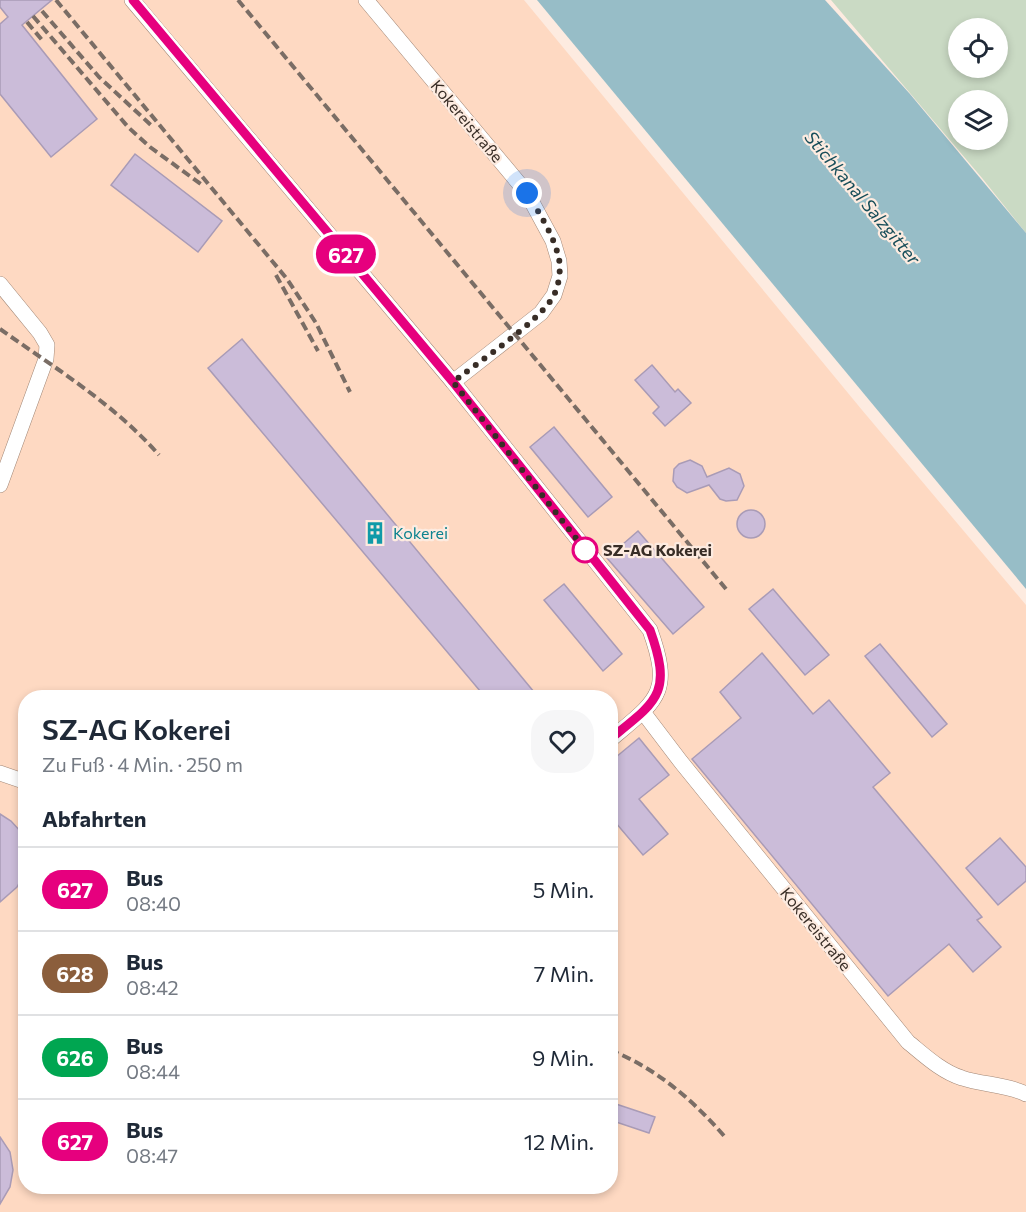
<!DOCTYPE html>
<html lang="de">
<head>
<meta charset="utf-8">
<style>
  body { margin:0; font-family:Commissioner,sans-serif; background:#f6f6f7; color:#1f2937; height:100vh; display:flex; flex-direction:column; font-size:22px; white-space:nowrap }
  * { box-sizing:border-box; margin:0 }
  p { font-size:20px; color:#747a83 }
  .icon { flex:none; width:33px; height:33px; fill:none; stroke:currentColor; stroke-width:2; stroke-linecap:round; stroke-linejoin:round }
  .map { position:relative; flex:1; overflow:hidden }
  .details { position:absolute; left:18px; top:690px; width:600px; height:504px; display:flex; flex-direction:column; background:#fff; border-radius:24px; box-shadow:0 3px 9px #0003 }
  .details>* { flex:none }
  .badge { padding:0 12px; border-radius:20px; font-size:21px; line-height:39px }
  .tools { position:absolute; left:948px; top:18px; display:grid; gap:12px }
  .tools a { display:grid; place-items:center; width:60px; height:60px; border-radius:50%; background:#fff; box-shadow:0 3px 9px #0003; font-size:30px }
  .you { position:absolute; width:30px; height:30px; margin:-15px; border:4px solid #fff; border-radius:50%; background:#1a73e8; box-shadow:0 0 0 9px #1a73e833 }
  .map>.badge { position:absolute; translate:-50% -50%; box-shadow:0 0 0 3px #fff }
  h2 { padding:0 24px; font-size:22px; line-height:54px }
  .round { display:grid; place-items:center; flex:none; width:63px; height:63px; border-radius:24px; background:#f6f6f7 }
  .headline { display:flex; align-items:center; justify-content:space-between; height:102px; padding:0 24px }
  h1 { font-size:28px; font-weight:600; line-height:45px }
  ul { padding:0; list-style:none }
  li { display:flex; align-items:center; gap:18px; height:84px; padding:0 24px; border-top:2px solid #e0e1e3 }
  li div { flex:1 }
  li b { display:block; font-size:22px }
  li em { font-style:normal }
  li .badge { min-width:66px; font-weight:700; text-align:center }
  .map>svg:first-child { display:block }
  .built { fill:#fed9c2; fill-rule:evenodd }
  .green { fill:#cadac4; fill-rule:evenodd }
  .water { fill:#97bdc7 }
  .building { fill:#cbbcd9; stroke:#a99bb6; stroke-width:1.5 }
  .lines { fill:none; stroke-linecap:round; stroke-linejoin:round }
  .minor-casing { stroke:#a28776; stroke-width:16 }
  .minor { stroke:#fff; stroke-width:15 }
  .rail { stroke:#7a6d65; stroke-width:4; stroke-dasharray:9 4.5; stroke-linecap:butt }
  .line-casing { stroke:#fff; stroke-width:14 }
  .line { stroke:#e6007e; stroke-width:9 }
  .walk { stroke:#382d26; stroke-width:6; stroke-dasharray:0 10.8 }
  .stop-dot { fill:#fff; stroke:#e6007e; stroke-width:3 }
  .labels { text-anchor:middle; stroke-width:4.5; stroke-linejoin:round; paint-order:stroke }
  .street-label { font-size:16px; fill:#382d26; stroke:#fdebe0 }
  .culture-label { font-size:16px; fill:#0d838f; stroke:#fdebe0; text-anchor:start }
  .stop-label { font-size:16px; font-weight:bold; fill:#382d26; stroke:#fdebe0; text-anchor:start }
  .water-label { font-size:18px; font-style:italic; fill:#184e5a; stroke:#fdebe0 }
</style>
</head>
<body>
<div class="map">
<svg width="1026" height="1212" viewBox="0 0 1026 1212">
  <rect width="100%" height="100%" fill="#fdebe0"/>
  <!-- built -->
  <path class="built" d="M0,0H524L862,410L1026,605V1212H0ZM26,698H610V1186H26Z"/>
  <!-- green -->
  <path class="green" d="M831,0H1026V233L982,178ZM958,28H998V68H958ZM958,100H998V140H958Z"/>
  <!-- water -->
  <path class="water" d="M537,0H825L910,94L1026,233V589Z"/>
  <!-- building -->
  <g class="building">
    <path d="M0,0H52L22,25L97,119L51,157L0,94V24L8,17L0,7Z"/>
    <path d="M135,154L222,221L198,252L111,185Z"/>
    <path d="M242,339L539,698H486L208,368Z"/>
    <path d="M652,365L675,392L678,389L691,403L665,426L653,413L659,407L635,380Z"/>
    <path d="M554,427L612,497L588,517L530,447Z"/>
    <path d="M690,460L702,466L707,477L729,468L740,474L744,486L737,500L726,501L720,499L709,485L687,493L677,487L673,481L674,469L679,464Z"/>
    <circle cx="751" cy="524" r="14"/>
    <path d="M638,531L704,607L673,634L607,558Z"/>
    <path d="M564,584L622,654L603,671L544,600Z"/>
    <path d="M773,589L829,655L805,675L749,609Z"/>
    <path d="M880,644L947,724L932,737L865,656Z"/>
    <path d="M762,653L813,714L829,700L890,773L873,787L982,917L977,920L1001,947L973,972L949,944L888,996L692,759L741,718L720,692Z"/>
    <path d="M639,738L669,775L639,799L668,834L643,855L610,816V762Z"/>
    <path d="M0,814L11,821L21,832L26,843L24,875L17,887L0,902Z"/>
    <path d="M1000,838L1026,867V881L998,905L966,868Z"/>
    <path d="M610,1102L655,1117L649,1133L610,1120Z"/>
    <path d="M0,1137L10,1152L13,1170L10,1187L0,1204Z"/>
  </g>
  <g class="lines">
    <!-- minor casing -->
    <g class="minor-casing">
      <g id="minor">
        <path d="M132,0L453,382L650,630C673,694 657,700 610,740"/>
        <path d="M366,0L527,193L553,241L559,261L560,276L554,295L541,313L453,382"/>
        <path d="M0,284L40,333L47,345L46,359L0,485"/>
        <path d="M643,712L681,762L908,1042C924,1055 942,1072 962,1078C983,1085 1006,1084 1026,1094"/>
        <path d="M0,773L26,782"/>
      </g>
    </g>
    <!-- minor -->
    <use href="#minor" class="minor"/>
    <!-- rail -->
    <g class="rail">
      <path d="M56,0L287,279L316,323L350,392"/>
      <path d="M238,0L726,589"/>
      <path d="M42,11L99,77L153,127"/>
      <path d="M33,16L128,127L150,147L202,185"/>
      <path d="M27,22L42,40"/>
      <path d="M276,275L318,351"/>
      <path d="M0,329C55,368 114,404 159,455"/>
      <path d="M610,1050C656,1068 693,1100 725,1137"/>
    </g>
  </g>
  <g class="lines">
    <!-- line casing -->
    <g class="line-casing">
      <path id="line" d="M133,0L453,382L650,630C673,694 657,701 610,739"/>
    </g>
    <!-- line -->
    <use href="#line" class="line"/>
    <!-- walk -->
    <path class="walk" d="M527,193C539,213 554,235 559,259C561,270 559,285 554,295C541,321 478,362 453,382L586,551L585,550"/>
  </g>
  <!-- icons -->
  <defs>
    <g id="building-bare" transform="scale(1.8)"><path d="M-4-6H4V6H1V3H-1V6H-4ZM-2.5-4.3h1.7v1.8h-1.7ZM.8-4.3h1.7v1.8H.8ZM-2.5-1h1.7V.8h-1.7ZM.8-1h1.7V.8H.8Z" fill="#0f9aa8" stroke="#fdebe0" stroke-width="2.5" paint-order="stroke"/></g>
  </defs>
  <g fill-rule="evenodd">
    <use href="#building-bare" x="375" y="533"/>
  </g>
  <!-- markers -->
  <circle class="stop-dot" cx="585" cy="550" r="12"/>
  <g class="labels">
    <!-- street labels -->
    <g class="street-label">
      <text transform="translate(467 121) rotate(50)" y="6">Kokereistraße</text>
      <text transform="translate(816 929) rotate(51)" y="6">Kokereistraße</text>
    </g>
    <!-- culture labels -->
    <g class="culture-label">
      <text x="393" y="539">Kokerei</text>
    </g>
    <!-- stop labels -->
    <g class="stop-label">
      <text x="603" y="556">SZ-AG Kokerei</text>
    </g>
    <!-- water labels -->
    <g class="water-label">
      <text transform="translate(862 198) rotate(50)" y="6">Stichkanal Salzgitter</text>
    </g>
  </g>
</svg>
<div class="tools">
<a><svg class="icon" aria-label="locate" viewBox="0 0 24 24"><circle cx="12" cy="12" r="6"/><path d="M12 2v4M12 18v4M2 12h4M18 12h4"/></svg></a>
<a><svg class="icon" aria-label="layers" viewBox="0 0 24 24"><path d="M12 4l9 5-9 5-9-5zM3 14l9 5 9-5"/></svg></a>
</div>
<div class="you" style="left:527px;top:193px"></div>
<b class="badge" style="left:346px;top:254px;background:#e6007e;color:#fff">627</b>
<section class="details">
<div class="headline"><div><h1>SZ-AG Kokerei</h1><p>Zu Fuß · 4 Min. · 250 m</p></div><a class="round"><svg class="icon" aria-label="heart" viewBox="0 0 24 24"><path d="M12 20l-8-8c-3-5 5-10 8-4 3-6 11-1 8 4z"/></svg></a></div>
<h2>Abfahrten</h2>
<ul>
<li><span class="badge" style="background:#e6007e;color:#fff">627</span><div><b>Bus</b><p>08:40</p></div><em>5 Min.</em></li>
<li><span class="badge" style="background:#8b5e3c;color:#fff">628</span><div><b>Bus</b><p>08:42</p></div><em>7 Min.</em></li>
<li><span class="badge" style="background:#00a651;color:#fff">626</span><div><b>Bus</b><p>08:44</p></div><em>9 Min.</em></li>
<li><span class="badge" style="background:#e6007e;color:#fff">627</span><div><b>Bus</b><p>08:47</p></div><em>12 Min.</em></li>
</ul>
</section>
</div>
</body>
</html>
